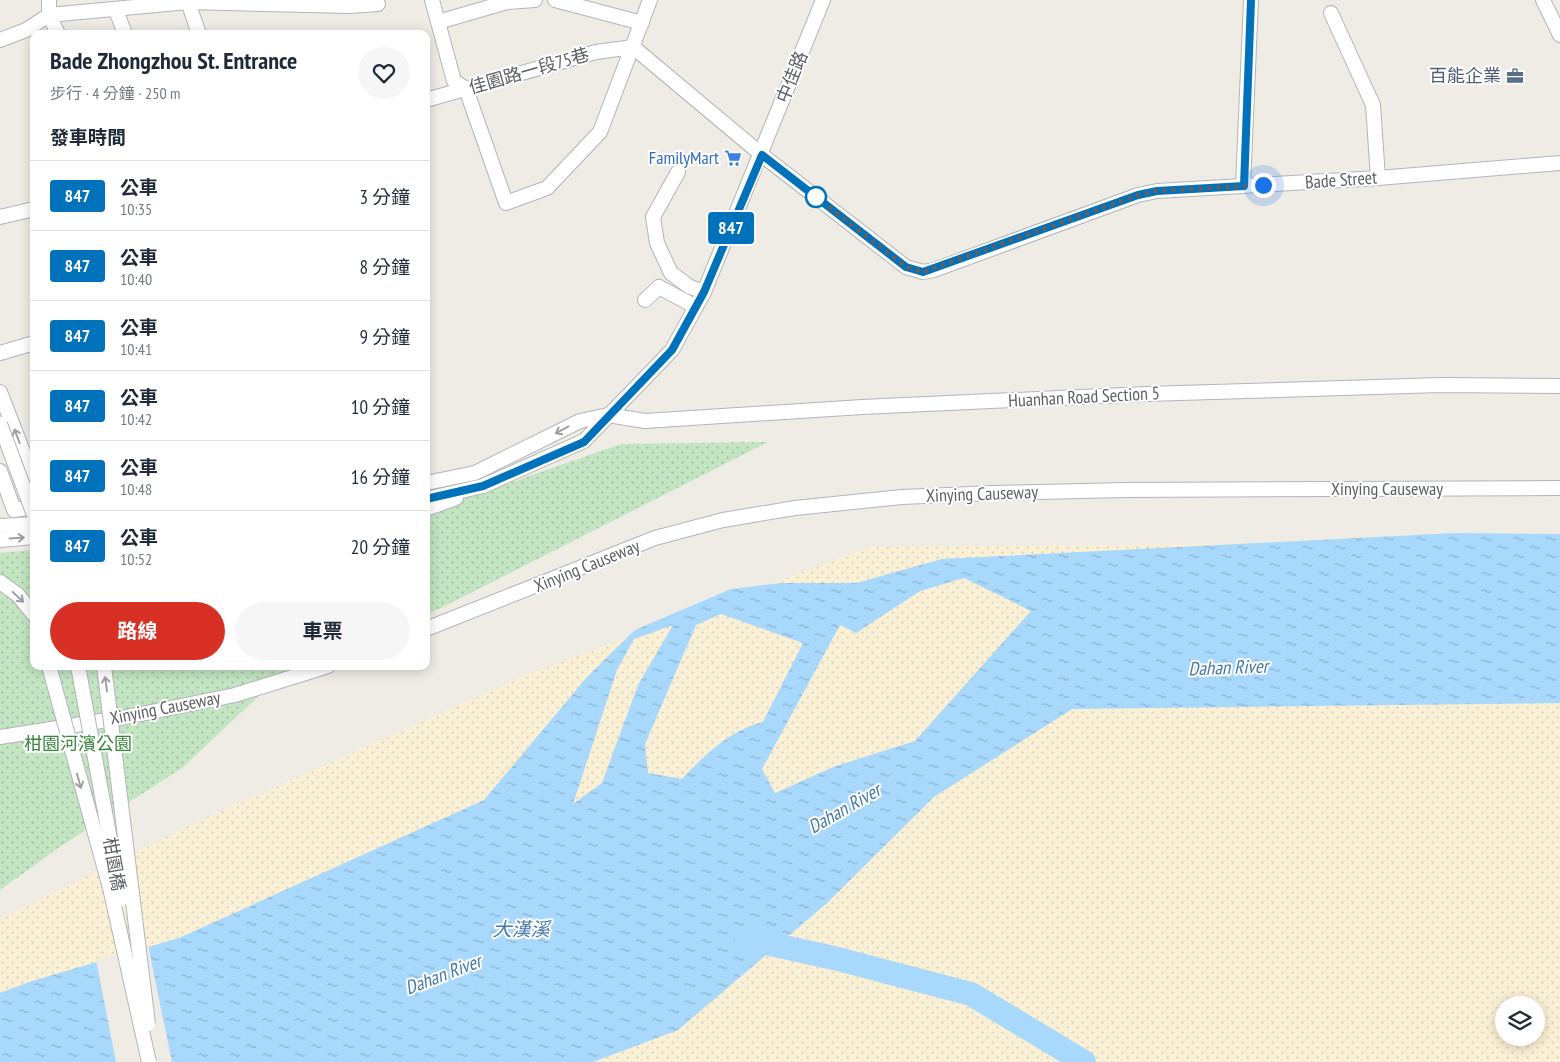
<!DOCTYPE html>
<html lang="zh-TW">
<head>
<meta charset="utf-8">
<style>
  body { margin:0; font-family:"PT Sans Narrow","Noto Sans TC",sans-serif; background:#f6f6f7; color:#1f2937; height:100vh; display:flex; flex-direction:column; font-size:19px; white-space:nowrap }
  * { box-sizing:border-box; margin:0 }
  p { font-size:16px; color:#747a83 }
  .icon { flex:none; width:28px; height:28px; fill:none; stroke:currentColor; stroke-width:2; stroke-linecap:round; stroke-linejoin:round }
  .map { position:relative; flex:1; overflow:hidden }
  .sheet { position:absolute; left:30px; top:30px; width:400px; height:640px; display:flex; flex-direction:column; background:#fff; border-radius:10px; box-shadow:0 2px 12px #0003 }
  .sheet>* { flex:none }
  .badge { padding:0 10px; border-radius:4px; font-size:18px; line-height:32px }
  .tools { position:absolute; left:1495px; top:996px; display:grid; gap:10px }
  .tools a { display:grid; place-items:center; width:50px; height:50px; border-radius:50%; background:#fff; box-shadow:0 2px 12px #0003; font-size:25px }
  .you { position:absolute; width:25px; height:25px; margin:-12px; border:4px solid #fff; border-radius:50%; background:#1a73e8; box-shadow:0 0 0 8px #1a73e833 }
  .map>.badge { position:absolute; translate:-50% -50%; box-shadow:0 0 0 2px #fff }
  h2 { padding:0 20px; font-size:19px; line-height:45px }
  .round { display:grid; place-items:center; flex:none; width:52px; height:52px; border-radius:26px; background:#f6f6f7 }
  .head { display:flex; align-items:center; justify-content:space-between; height:85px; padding:0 20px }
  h1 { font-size:24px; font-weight:700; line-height:38px }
  .primary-button { display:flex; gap:10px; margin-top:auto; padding:10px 20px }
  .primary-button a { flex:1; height:58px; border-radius:30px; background:#d93025; color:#fff; font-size:20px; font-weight:700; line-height:58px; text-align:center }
  .primary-button a+a { background:#f6f6f7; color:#1f2937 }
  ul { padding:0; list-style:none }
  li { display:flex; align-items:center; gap:15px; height:70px; padding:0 20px; border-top:1px solid #e0e1e3 }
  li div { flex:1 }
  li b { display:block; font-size:19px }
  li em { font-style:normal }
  li .badge { min-width:55px; font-weight:700; text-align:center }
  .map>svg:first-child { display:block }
  .grass { fill:url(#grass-dots) }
  .sand { fill:url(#sand-dots); fill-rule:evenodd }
  .water { fill:url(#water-ripples); fill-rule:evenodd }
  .pier { fill:#eeece5 }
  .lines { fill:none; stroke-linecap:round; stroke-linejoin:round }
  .river { stroke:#a8d8fb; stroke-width:24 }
  .minor-casing { stroke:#b2b5b9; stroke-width:16 }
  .minor { stroke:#fff; stroke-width:14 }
  .minor-bridge-casing { stroke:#b2b5b9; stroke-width:16; stroke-linecap:butt }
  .minor-bridge { stroke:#fff; stroke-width:14 }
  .oneway { stroke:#9ea0a3 }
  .line-casing { stroke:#fff; stroke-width:11 }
  .line { stroke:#0072bc; stroke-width:8 }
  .walk { stroke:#5d6065; stroke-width:5; stroke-dasharray:0 9 }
  .stop-dot { fill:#fff; stroke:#0072bc; stroke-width:2.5 }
  .labels { text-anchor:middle; stroke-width:4; stroke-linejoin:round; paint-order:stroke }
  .street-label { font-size:18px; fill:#5d6065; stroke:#fff }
  .service-label { font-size:18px; fill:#4e5e75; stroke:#fff; text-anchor:end }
  .shop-label { font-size:18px; fill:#366cbe; stroke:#fff; text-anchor:end }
  .park-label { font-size:18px; fill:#3a863d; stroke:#fff }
  .water-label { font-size:19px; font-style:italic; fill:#4578ad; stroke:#fff }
</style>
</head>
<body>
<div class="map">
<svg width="1560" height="1062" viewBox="0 0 1560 1062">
  <defs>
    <pattern id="grass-dots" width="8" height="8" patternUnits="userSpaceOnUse" patternTransform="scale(1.25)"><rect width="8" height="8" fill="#c3e5c2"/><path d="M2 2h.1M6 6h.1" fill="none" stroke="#a2bda1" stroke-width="1.8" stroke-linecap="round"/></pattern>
    <pattern id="sand-dots" width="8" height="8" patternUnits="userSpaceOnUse" patternTransform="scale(1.25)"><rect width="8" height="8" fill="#f9f0d5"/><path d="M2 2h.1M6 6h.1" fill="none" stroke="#d8d0ba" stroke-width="1.8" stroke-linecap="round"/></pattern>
    <pattern id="water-ripples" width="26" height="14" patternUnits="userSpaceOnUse" patternTransform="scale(1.25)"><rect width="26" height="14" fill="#a8d8fb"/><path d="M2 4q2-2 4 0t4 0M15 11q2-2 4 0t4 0" fill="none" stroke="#8cb3cf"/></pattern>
  </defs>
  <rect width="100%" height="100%" fill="#eeece5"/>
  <!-- grass -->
  <g class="grass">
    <path d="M768,442L441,608L426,614V512L621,444Z"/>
    <path d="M34,550V666H299L283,673L182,768L61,846L0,890V553Z"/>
  </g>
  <!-- sand -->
  <path class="sand" d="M1560,541V1062H0V919L186,827L529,674L870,547ZM1504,1005H1536V1038H1504Z"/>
  <!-- water -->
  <path class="water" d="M1455,533L1560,534V703L1072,709L934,797L827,903L678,1030L593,1062H0V993L32,981L179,938L484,800L588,676L635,630L731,589L780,583H856L942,559ZM964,578L1031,611L915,741L836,766L775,793L762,769L840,625L856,633L920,591ZM721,614L803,643L763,722C730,730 704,756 682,779L648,773L645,744L696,625ZM673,625L638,685L602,783L573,804L617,670L634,639Z"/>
  <!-- pier -->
  <path class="pier" d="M148,945L172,1062H116L96,960Z"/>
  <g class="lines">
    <!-- river -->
    <path class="river" d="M747,939L834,958L971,994L1084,1062"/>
    <!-- minor casing -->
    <g class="minor-casing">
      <g id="minor">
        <path d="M49,0V15L58,34"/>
        <path d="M432,0L454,81L466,89L506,203L547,188L600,132L650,0"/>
        <path d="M555,0L642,23"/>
        <path d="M1543,0L1560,35"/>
        <path d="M188,2L199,34"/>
        <path d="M116,10L125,34"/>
        <path d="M1331,13L1373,105L1378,178"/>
        <path d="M438,22L507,2L535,0"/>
        <path d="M0,40L26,30L49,15L188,2L350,6L378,4"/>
        <path d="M633,47L762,155L906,267L923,272L934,270L1138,195L1157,191L1378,178L1560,163"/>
        <path d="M426,100L596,52L633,47"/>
        <path d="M678,172L653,217L657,243L671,273L690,287L704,292"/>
        <path d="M1243,186L1251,0"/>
        <path d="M0,217L34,209"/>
        <path d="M645,300L659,287L696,307"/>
        <path d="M0,353L34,343"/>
        <path d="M0,392L34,480"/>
        <path d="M0,471L14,510L34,507"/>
        <path d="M426,483L475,473L580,421L608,415L645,421L862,407L1146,394L1441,385L1560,386"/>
        <path d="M426,499L483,486L584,441L672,350L704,292L823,0"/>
        <path d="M426,509L456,498"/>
        <path d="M0,526L34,524"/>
        <path d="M0,540L34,537"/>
        <path d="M0,582L18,595L34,615"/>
        <path d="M426,629L655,538L723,520L795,508L902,497L994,493L1125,490L1560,488"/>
        <path d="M0,737L126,717L235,695L328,666"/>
      </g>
    </g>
    <!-- minor -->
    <use href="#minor" class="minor"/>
    <!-- minor-bridge casing -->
    <g class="minor-bridge-casing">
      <g id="minor-bridge">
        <path d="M0,424L34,515"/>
        <path d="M49,666L110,888L149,1062"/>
        <path d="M78,666L121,899"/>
        <path d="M104,666L148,1024"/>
      </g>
    </g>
    <!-- minor-bridge -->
    <use href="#minor-bridge" class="minor-bridge"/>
  </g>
  <!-- one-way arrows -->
  <defs><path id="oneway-shaft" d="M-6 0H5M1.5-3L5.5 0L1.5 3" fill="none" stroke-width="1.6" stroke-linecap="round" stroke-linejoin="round" transform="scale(1.25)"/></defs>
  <g class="oneway">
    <use href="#oneway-shaft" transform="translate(562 430) rotate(152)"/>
    <use href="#oneway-shaft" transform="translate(17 436) rotate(-111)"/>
    <use href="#oneway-shaft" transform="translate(17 538) rotate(-4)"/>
    <use href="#oneway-shaft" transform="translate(18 597) rotate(43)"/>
    <use href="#oneway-shaft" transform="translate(106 684) rotate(-98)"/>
    <use href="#oneway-shaft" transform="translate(79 781) rotate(74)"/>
  </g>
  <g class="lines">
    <!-- line casing -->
    <g class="line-casing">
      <path id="line" d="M426,499L483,486L584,442L672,350L704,292L762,155L906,267L923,272L1138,195L1157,191L1244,186L1251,0"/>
    </g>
    <!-- line -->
    <use href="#line" class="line"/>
    <!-- walk -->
    <path class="walk" d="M816,197L906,267L923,272L1138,195L1157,191L1263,185"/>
  </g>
  <!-- icons -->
  <defs>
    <g id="office-bare" transform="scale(1.35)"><path d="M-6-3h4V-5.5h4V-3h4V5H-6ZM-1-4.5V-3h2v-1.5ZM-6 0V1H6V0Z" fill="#5c6f8a" stroke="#fff" stroke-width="2.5" paint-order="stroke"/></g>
    <g id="supermarket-bare" transform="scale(1.35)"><path d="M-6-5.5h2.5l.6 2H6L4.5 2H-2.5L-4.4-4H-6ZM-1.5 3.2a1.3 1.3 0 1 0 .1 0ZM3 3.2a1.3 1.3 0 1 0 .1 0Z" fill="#3f7fe0" stroke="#fff" stroke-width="2.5" paint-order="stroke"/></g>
  </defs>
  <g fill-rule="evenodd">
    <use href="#office-bare" x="1515" y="76"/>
    <use href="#supermarket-bare" x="733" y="158"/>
  </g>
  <!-- markers -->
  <circle class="stop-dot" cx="816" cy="197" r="10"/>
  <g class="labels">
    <!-- street labels -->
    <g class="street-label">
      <text transform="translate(529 71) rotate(-16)" y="6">佳園路一段75巷</text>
      <text transform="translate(792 77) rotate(-68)" y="6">中佳路</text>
      <text transform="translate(1341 180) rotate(-4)" y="6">Bade Street</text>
      <text transform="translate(1084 397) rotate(-3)" y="6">Huanhan Road Section 5</text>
      <text x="1387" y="495">Xinying Causeway</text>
      <text transform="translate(982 494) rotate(-2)" y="6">Xinying Causeway</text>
      <text transform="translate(587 566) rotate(-22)" y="6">Xinying Causeway</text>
      <text transform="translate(165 708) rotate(-11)" y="6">Xinying Causeway</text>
      <text transform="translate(114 864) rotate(80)" y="6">柑園橋</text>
    </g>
    <!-- service labels -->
    <g class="service-label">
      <text x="1501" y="82">百能企業</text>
    </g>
    <!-- shop labels -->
    <g class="shop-label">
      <text x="719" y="164">FamilyMart</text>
    </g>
    <!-- park labels -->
    <g class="park-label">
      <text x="78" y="750">柑園河濱公園</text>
    </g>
    <!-- water labels -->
    <g class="water-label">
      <text transform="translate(1228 667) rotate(-2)" y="7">Dahan River</text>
      <text transform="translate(844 808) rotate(-30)" y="7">Dahan River</text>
      <text x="521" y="936">大漢溪</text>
      <text transform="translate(443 974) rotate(-21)" y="7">Dahan River</text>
    </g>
  </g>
</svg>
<div class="tools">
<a><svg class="icon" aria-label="layers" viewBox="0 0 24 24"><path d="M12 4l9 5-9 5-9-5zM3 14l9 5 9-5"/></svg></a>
</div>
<div class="you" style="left:1263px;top:185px"></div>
<b class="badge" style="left:731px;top:228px;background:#0072bc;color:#fff">847</b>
<section class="sheet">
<div class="head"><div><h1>Bade Zhongzhou St. Entrance</h1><p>步行 · 4 分鐘 · 250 m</p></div><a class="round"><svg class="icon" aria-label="heart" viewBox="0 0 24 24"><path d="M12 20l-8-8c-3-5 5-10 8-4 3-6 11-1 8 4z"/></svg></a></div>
<h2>發車時間</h2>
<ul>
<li><span class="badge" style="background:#0072bc;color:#fff">847</span><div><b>公車</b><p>10:35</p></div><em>3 分鐘</em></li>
<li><span class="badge" style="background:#0072bc;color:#fff">847</span><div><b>公車</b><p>10:40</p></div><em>8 分鐘</em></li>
<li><span class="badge" style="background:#0072bc;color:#fff">847</span><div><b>公車</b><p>10:41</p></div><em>9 分鐘</em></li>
<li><span class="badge" style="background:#0072bc;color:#fff">847</span><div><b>公車</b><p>10:42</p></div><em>10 分鐘</em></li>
<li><span class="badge" style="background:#0072bc;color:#fff">847</span><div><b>公車</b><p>10:48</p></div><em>16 分鐘</em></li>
<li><span class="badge" style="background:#0072bc;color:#fff">847</span><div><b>公車</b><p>10:52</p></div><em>20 分鐘</em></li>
</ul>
<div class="primary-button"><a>路線</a><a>車票</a></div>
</section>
</div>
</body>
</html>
